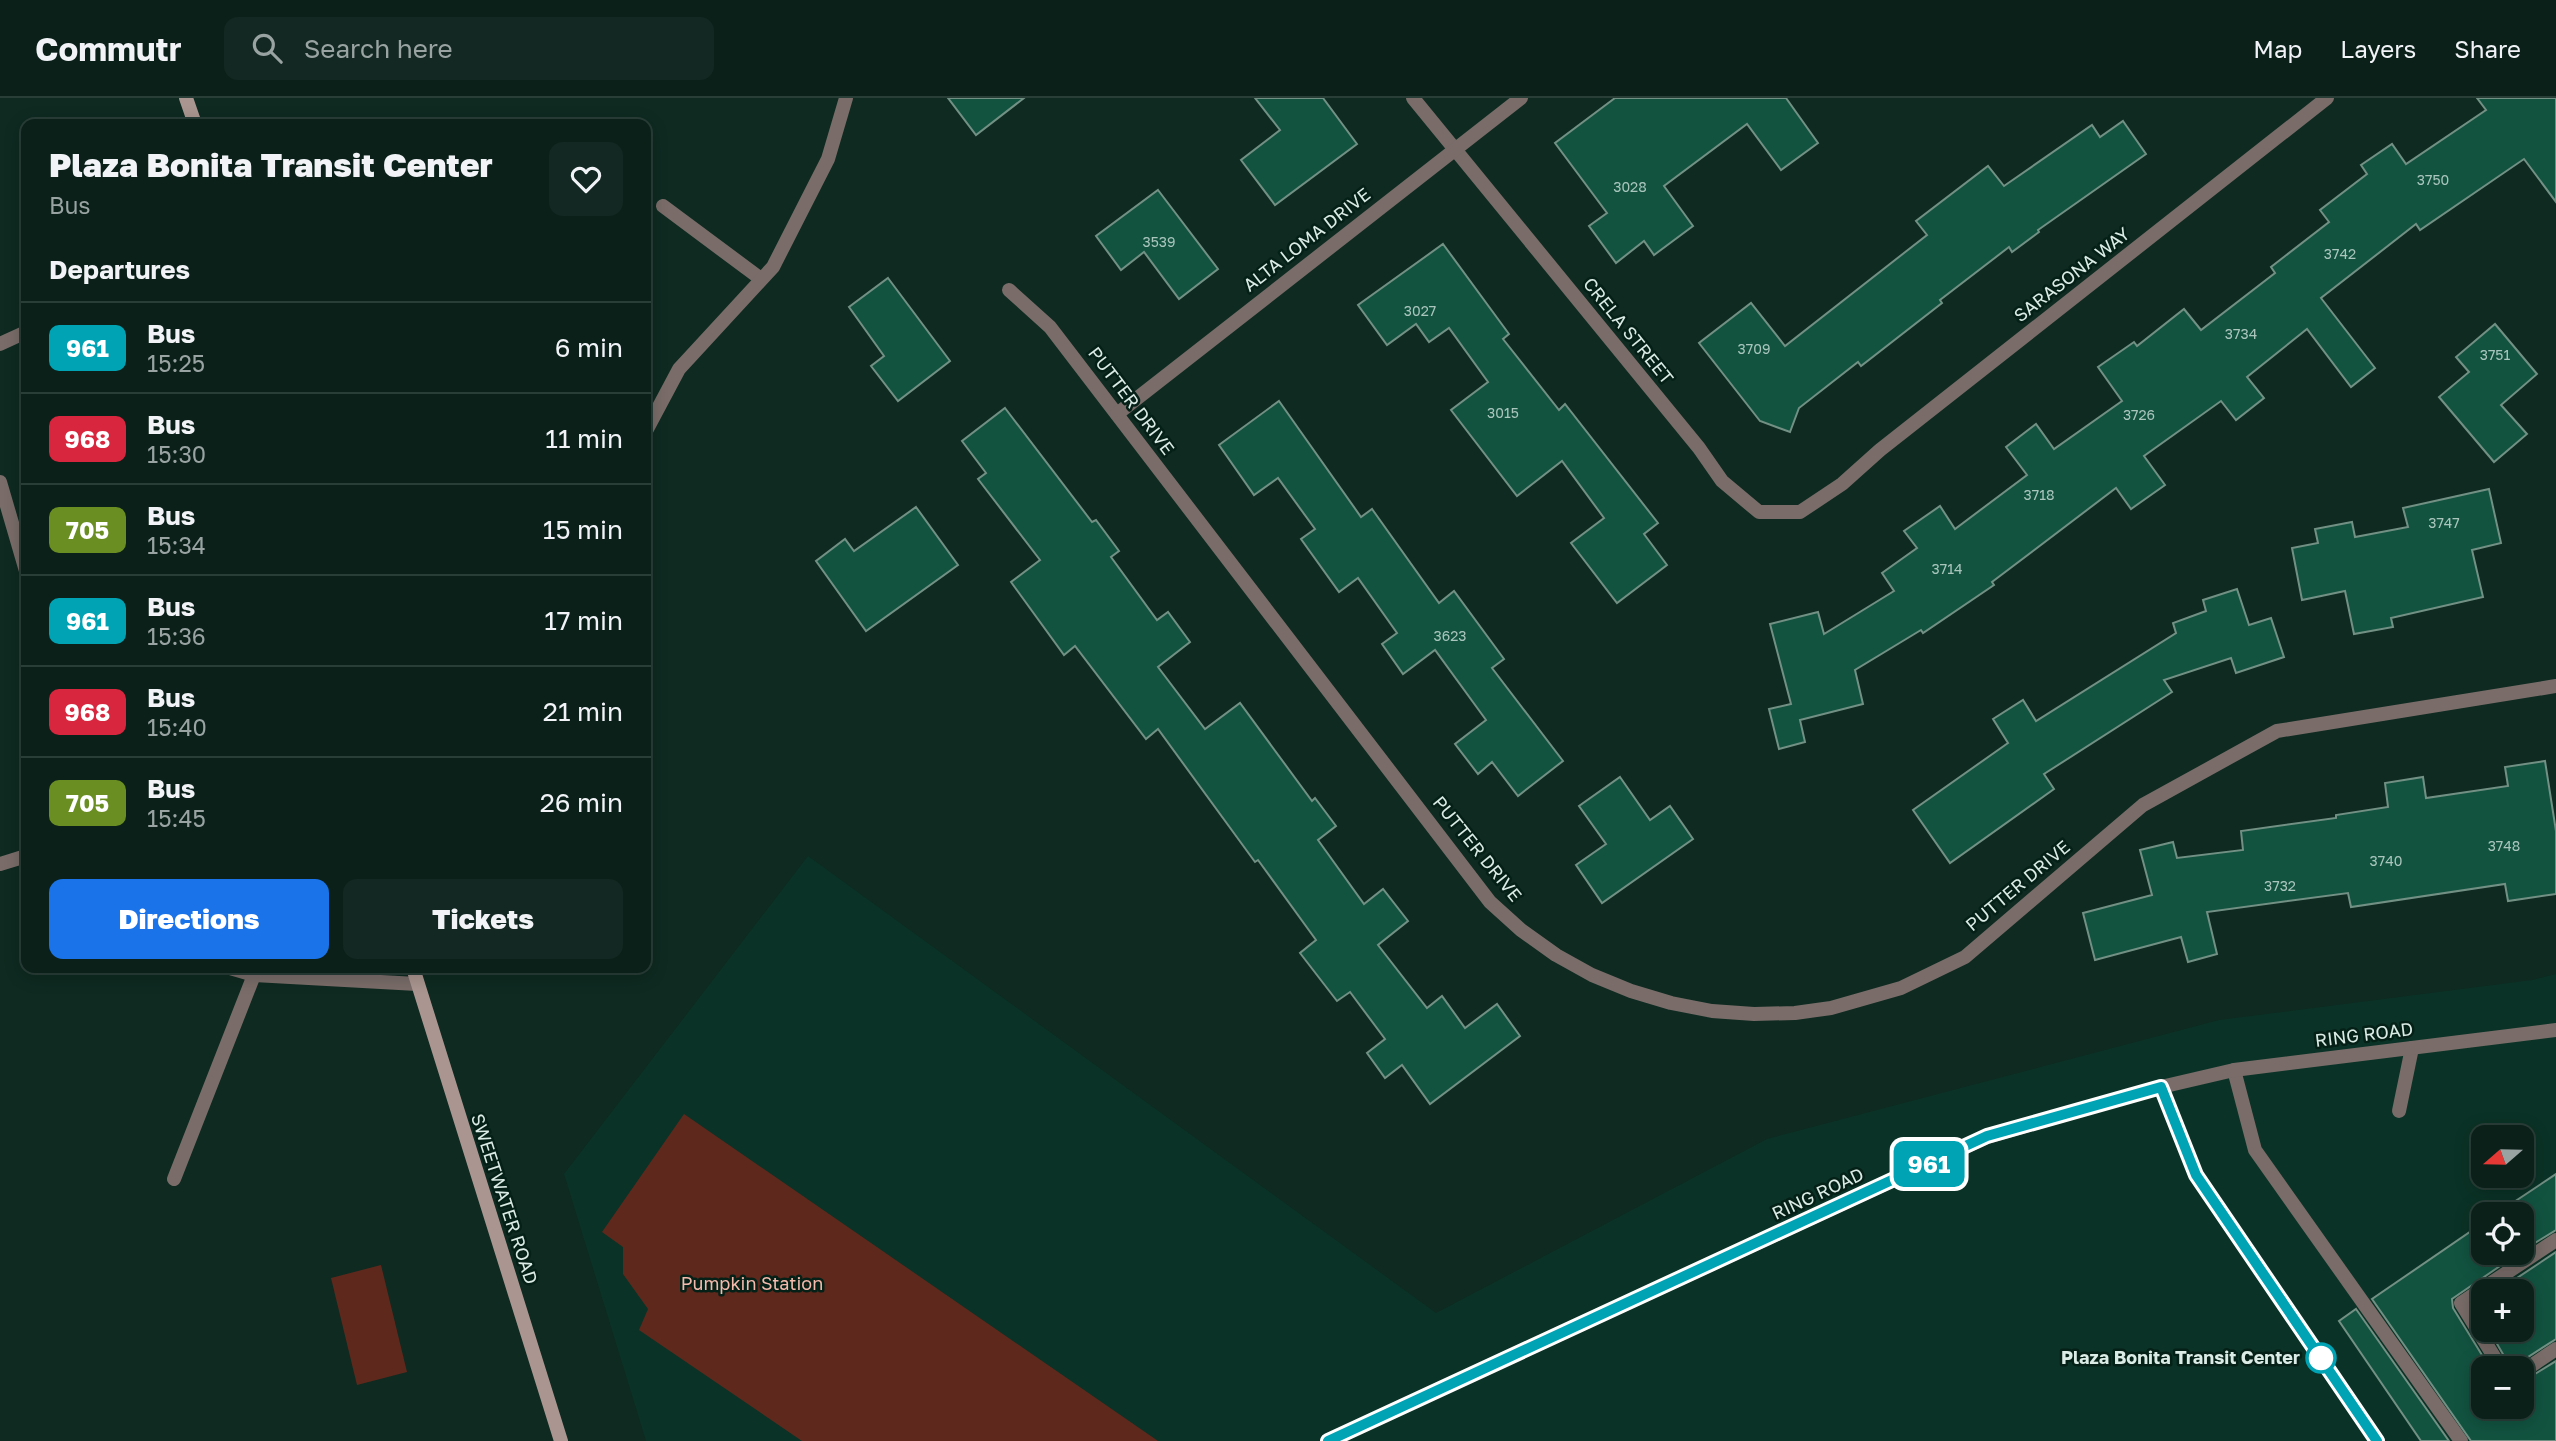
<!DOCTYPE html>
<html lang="en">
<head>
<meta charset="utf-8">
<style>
  body { margin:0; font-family:"Golos Text",sans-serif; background:#132822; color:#f1f3f6; height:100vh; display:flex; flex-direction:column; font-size:26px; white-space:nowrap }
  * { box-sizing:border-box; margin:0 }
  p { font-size:23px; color:#99a3a2 }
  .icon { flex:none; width:38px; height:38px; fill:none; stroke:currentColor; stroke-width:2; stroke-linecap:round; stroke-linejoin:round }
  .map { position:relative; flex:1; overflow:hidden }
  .sheet { position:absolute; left:21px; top:21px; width:630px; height:854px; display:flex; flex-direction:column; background:#0a2019; border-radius:14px; box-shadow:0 4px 18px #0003,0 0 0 2px #2a3e38 }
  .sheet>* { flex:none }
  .badge { padding:0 14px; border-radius:10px; font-size:24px; line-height:46px }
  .needle { width:46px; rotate:250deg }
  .controls { position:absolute; left:2471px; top:1027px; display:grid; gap:14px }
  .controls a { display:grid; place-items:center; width:63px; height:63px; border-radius:14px; background:#0a2019; box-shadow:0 4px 18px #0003,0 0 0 2px #2a3e38; font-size:35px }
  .map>.badge { position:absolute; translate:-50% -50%; box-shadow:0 0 0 4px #fff }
  h2 { padding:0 28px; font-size:26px; line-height:63px }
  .round { display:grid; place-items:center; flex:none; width:74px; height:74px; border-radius:14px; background:#132822 }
  .overview { display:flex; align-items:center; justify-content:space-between; height:119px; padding:0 28px }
  h1 { font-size:33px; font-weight:800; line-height:52px }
  .cta { display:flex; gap:14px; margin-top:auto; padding:14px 28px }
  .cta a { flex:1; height:80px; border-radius:14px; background:#1a73e8; color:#fff; font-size:28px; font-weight:800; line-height:80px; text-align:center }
  .cta a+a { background:#132822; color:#f1f3f6 }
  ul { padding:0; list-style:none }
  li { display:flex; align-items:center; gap:21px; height:91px; padding:0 28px; border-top:2px solid #2a3e38 }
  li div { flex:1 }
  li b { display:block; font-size:26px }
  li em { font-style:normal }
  li .badge { min-width:77px; font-weight:700; text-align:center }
  header { display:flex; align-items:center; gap:42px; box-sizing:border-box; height:98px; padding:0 35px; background:#0a2019; border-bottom:2px solid #2a3e38 }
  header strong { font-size:33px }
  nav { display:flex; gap:38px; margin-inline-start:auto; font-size:24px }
  .search { width:490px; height:63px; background:#132822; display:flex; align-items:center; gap:18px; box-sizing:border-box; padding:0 24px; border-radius:14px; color:#99a3a2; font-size:26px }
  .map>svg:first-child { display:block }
  .built { fill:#0b3226; fill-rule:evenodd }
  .green { fill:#5f281c }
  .building { fill:#125340; stroke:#729084; stroke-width:2 }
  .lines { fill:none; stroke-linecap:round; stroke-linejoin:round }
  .lane { stroke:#796c69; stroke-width:14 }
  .street { stroke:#796c69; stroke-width:14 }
  .secondary { stroke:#aa9590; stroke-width:14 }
  .line-casing { stroke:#fff; stroke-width:16 }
  .line { stroke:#00a3b4; stroke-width:10 }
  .stop-dot { fill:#fff; stroke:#00a3b4; stroke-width:3.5 }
  .labels { text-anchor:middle; stroke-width:5; stroke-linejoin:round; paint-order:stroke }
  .number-label { font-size:14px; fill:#a9c5bc }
  .street-label { font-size:18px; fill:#dbebe5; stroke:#042017 }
  .park-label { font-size:18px; fill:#f5baac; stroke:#042017 }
  .stop-label { font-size:18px; font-weight:bold; fill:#dbebe5; stroke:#042017; text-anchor:end }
</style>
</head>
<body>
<header>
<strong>Commutr</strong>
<div class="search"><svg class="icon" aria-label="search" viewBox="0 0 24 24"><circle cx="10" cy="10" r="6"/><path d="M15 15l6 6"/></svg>Search here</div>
<nav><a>Map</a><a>Layers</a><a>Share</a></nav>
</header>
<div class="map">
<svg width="2556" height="1343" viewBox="0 0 2556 1343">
  <rect width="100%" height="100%" fill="#0e2a21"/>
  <!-- built -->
  <path class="built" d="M808,758L1436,1215L1767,1041L2219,922L2532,882L2556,876V1343H646L564,1076ZM2483,1040H2522V1078H2483ZM2483,1116H2522V1155H2483ZM2483,1194H2522V1232H2483ZM2483,1270H2522V1309H2483Z"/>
  <!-- green -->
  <g class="green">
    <path d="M684,1016L1158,1343H802L639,1232L648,1211L623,1176V1149L602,1134Z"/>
    <path d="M381,1167L407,1274L357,1287L331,1180Z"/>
  </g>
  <!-- building -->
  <g class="building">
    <path d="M948,0H1024L976,37Z"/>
    <path d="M1255,0H1323L1357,46L1275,107L1241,62L1280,32Z"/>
    <path d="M1615,0H1786L1818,45L1781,72L1747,26L1664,88L1693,128L1654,157L1644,143L1616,165L1589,128L1607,115L1555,45Z"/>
    <path d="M2477,0H2556V104L2524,61L2420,132L2416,126L2321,200L2375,270L2351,289L2307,231L2247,279L2264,300L2236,322L2221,303L2144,358L2165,387L2131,411L2116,390L1992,484L1994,487L1923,535L1921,532L1855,572L1863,606L1800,622L1805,644L1779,651L1769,611L1791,606L1770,526L1818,514L1824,536L1894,493L1882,475L1917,450L1904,433L1940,408L1955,431L2027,377L2006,349L2036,326L2054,351L2122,303L2098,269L2134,244L2137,248L2184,211L2201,232L2275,175L2271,169L2329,124L2320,112L2367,76L2361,67L2392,46L2406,66L2486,12Z"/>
    <path d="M2123,23L2146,56L2038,132L2039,134L2012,154L2009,149L1940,202L1942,205L1861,268L1858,264L1799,310L1790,334L1760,323L1699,245L1751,205L1785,248L1927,137L1916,123L1988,68L2004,88L2092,27L2100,39Z"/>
    <path d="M1158,92L1218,171L1179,201L1144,154L1121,172L1096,138Z"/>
    <path d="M1443,146L1509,236L1503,241L1559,312L1565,306L1658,425L1644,436L1667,467L1617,505L1571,445L1604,420L1562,363L1517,398L1451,312L1488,284L1449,230L1429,244L1416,226L1387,247L1358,207Z"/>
    <path d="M888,180L950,263L898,303L871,268L884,258L849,209Z"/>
    <path d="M2495,226L2537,276L2501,307L2527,336L2494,364L2439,299L2469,274L2456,259Z"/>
    <path d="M1279,303L1361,419L1372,411L1439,505L1454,493L1504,561L1492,570L1563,663L1518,698L1492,664L1478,676L1455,646L1486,622L1435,552L1403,576L1382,546L1397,535L1358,480L1339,494L1301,441L1315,431L1278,380L1254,397L1219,347Z"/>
    <path d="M1005,310L1092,424L1096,422L1119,453L1111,459L1157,522L1168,514L1190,544L1158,569L1205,631L1240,605L1312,703L1315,700L1336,728L1318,742L1364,806L1383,791L1408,823L1378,847L1427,910L1442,898L1465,930L1497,906L1520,938L1430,1006L1402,967L1385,980L1367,955L1385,941L1350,894L1337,903L1300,855L1316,842L1258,762L1255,764L1158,631L1146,641L1075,548L1064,557L1011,484L1040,462L978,381L986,375L962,343Z"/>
    <path d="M2489,391L2501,445L2472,452L2483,499L2391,520L2393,529L2354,536L2345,493L2302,502L2292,450L2318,445L2315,431L2352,424L2355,439L2408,429L2403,410Z"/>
    <path d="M916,409L958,467L866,533L816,463L845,441L854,453Z"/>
    <path d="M2237,491L2249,527L2271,520L2284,559L2236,575L2231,560L2164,582L2172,594L2044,676L2054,691L1950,765L1913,712L2008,645L1993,621L2023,602L2036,623L2176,535L2173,525L2206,513L2203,502Z"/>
    <path d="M2545,663L2556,733V796L2508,803L2505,786L2351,809L2348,795L2207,814L2217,856L2188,864L2181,839L2095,862L2083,815L2152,797L2140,752L2173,744L2177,760L2243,752L2241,733L2336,720V717L2388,709L2385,685L2423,679L2426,700L2508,688L2505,669Z"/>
    <path d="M1620,679L1650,722L1670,708L1693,741L1602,805L1576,767L1606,746L1579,708Z"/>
    <path d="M2556,1076V1132L2522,1153V1116H2496Z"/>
    <path d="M2483,1125V1155H2519L2452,1201L2453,1210L2490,1270H2483V1309H2522V1284L2556,1263V1343H2471L2372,1201Z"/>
    <path d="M2556,1154V1241L2511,1270L2489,1232H2522V1194H2496Z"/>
    <path d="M2356,1211L2449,1343H2421L2339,1223Z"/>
  </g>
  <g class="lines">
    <!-- lane -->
    <g class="lane">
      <path d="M0,766L26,758"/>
      <path d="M2234,972L2255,1052L2461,1343"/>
      <path d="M2161,989L2196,1077L2377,1343"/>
      <path d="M2399,1013L2412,950"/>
      <path d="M174,1081L254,877"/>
      <path d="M2501,1270L2461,1205L2556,1142"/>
      <path d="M2522,1274L2556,1251"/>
      <path d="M1328,1343L1987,1039L2161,989L2234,972L2556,932"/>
    </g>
    <!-- street -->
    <g class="street">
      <path d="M1413,0L1699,350L1722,383L1759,414H1800L1842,386L1880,352L2327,0"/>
      <path d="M663,108L761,181"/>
      <path d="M1009,192L1050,229L1490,804L1521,832L1556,857L1592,877L1631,893L1671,905L1712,913L1754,916L1795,915L1831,910L1901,890L1965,859L2143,707L2277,633L2556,588"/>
      <path d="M0,246L26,234"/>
      <path d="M1117,316L1521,0"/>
      <path d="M646,333L679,271L773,169L828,61L846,0"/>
      <path d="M0,384L26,473"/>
      <path d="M230,870L254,877L417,886"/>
    </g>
    <!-- secondary -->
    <g class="secondary">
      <path d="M186,0L195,26"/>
      <path d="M413,870L561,1343"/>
    </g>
  </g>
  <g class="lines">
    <!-- line casing -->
    <g class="line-casing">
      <path id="line" d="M1328,1343L1987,1038L2161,989L2196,1077L2377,1343"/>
    </g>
    <!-- line -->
    <use href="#line" class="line"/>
  </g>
  <!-- markers -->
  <circle class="stop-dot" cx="2321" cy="1260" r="14"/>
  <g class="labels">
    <!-- number labels -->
    <g class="number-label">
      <text x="2433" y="87">3750</text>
      <text x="1630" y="94">3028</text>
      <text x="1159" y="149">3539</text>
      <text x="2340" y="161">3742</text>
      <text x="1420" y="218">3027</text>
      <text x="2241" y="241">3734</text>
      <text x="1754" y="256">3709</text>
      <text x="2495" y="262">3751</text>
      <text x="1503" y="320">3015</text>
      <text x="2139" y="322">3726</text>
      <text x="2039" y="402">3718</text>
      <text x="2444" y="430">3747</text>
      <text x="1947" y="476">3714</text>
      <text x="1450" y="543">3623</text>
      <text x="2504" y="753">3748</text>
      <text x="2386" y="768">3740</text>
      <text x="2280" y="793">3732</text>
    </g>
    <!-- street labels -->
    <g class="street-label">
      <text transform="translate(1307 142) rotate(-38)" y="6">ALTA LOMA DRIVE</text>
      <text transform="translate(2072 177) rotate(-38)" y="6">SARASONA WAY</text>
      <text transform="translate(1628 233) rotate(51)" y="6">CRELA STREET</text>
      <text transform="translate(1131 303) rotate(53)" y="6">PUTTER DRIVE</text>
      <text transform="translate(1477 751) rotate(51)" y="6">PUTTER DRIVE</text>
      <text transform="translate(2018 788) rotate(-40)" y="6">PUTTER DRIVE</text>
      <text transform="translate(2364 937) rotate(-7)" y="6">RING ROAD</text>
      <text transform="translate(1818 1096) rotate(-25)" y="6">RING ROAD</text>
      <text transform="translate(504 1101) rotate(72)" y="6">SWEETWATER ROAD</text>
    </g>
    <!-- park labels -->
    <g class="park-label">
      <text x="752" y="1192">Pumpkin Station</text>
    </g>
    <!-- stop labels -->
    <g class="stop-label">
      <text x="2300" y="1266">Plaza Bonita Transit Center</text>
    </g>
  </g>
</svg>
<div class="controls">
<a><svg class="needle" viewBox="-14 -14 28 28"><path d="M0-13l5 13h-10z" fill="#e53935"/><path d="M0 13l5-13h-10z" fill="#99a3a2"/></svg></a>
<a><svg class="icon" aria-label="locate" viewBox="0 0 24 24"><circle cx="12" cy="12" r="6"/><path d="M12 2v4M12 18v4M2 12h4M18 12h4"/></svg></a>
<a>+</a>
<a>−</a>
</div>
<b class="badge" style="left:1929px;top:1066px;background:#00a3b4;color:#fff">961</b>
<section class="sheet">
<div class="overview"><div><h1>Plaza Bonita Transit Center</h1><p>Bus</p></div><a class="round"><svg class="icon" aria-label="heart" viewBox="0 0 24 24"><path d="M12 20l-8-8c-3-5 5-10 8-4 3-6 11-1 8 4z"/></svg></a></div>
<h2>Departures</h2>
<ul>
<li><span class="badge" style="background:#00a3b4;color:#fff">961</span><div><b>Bus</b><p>15:25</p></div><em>6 min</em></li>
<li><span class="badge" style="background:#d7263d;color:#fff">968</span><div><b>Bus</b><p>15:30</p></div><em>11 min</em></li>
<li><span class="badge" style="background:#6b8e23;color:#fff">705</span><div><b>Bus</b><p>15:34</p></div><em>15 min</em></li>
<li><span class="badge" style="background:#00a3b4;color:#fff">961</span><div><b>Bus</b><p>15:36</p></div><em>17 min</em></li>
<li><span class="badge" style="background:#d7263d;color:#fff">968</span><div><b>Bus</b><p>15:40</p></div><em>21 min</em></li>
<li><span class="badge" style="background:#6b8e23;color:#fff">705</span><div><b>Bus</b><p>15:45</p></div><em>26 min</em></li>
</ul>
<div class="cta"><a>Directions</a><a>Tickets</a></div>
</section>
</div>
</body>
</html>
